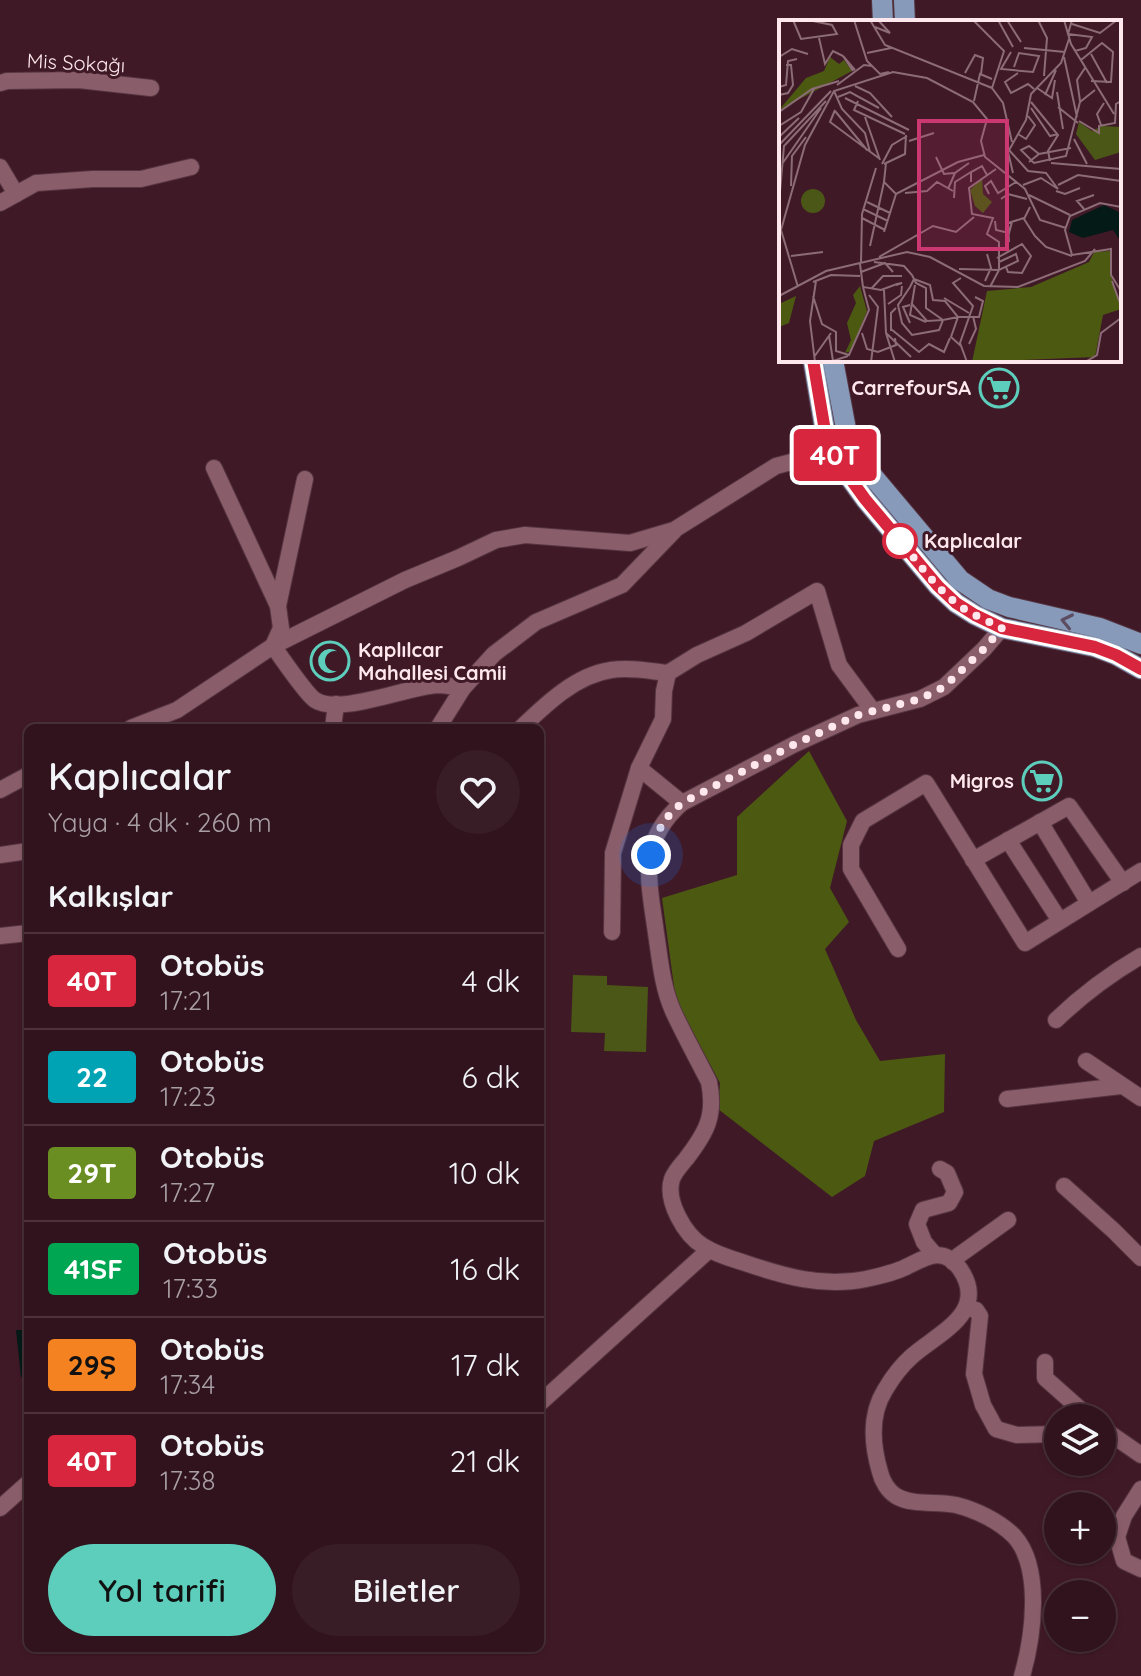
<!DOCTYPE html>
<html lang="tr">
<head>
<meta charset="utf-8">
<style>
  body { margin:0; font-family:Quicksand,sans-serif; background:#381c26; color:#f1f3f6; height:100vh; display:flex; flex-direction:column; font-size:30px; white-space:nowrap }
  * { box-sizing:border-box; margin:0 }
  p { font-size:26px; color:#a89ea4 }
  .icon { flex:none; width:44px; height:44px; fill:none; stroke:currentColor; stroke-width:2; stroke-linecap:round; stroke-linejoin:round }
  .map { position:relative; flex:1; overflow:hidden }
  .details { position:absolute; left:24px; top:724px; width:520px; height:928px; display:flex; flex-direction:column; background:#30131d; border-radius:12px; box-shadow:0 2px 6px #0004,0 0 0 2px #4b323b }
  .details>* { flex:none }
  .badge { padding:0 16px; border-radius:6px; font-size:28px; line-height:52px }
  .buttons { position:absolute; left:1044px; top:1404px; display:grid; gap:16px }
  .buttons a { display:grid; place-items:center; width:72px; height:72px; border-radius:50%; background:#30131d; box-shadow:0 2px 6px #0004,0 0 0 2px #4b323b; font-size:40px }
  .you { position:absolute; width:40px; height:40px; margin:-20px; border:6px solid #fff; border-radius:50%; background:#1a73e8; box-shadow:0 0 0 12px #1a73e833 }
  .map>.badge { position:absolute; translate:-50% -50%; box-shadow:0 0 0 4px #fff }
  h2 { padding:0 24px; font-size:30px; line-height:72px }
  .round { display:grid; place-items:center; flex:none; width:84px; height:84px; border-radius:42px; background:#381c26 }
  .head { display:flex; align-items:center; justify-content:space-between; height:136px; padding:0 24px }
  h1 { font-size:38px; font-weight:600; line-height:60px }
  .cta { display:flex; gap:16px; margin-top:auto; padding:16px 24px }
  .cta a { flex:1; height:92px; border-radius:48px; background:#5ccebb; color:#111; font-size:32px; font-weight:600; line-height:92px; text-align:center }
  .cta a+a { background:#381c26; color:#f1f3f6 }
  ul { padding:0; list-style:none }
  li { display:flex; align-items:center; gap:24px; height:96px; padding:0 24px; border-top:2px solid #4b323b }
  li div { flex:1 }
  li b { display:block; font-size:30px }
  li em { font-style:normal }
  li .badge { min-width:88px; font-weight:700; text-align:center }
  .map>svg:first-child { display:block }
  .green { fill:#4a5716 }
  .forest { fill:#4b5911 }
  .water { fill:#031a16 }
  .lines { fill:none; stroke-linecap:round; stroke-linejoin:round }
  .street-casing { stroke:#553541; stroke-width:18 }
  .primary-casing { stroke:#553541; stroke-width:22 }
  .street { stroke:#8a5d6a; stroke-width:16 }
  .primary { stroke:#879aba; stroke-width:20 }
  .oneway { stroke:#5c4d62 }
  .line-casing { stroke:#fff; stroke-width:18 }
  .line { stroke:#d7263d; stroke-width:12 }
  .walk { stroke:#fee8ed; stroke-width:8; stroke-dasharray:0 14.4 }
  .stop-dot { fill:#fff; stroke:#d7263d; stroke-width:4 }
  .labels { text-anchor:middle; stroke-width:6; stroke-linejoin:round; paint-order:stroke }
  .street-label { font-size:20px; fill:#fee8ed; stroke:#401927 }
  .poi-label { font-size:20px; font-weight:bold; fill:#fee8ed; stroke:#401927; text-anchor:end }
  .stop-label { font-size:20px; font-weight:bold; fill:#fee8ed; stroke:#401927; text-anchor:start }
  .inset-road { fill:none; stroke:#8c6c76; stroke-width:2 }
  .view { fill:#cb3771; fill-opacity:0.15; stroke:#cb3771; stroke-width:4 }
  .inset-edge { fill:none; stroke:#fee8ed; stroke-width:4 }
</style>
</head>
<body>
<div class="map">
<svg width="1141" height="1676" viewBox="0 0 1141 1676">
  <rect width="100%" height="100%" fill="#401927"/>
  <!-- green -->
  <path class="green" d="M573,975L607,976V985L648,987L646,1052L604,1051L605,1033L571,1032Z"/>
  <!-- forest -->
  <path class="forest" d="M809,751L847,821L830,888L849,922L825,949L856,1020L880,1061L945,1054L944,1112L874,1141L865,1176L832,1197L718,1109L720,1083L676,1001L662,898L737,875V817Z"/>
  <!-- water -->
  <path class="water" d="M16,1330H27L28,1332V1376L21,1377Z"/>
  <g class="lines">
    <!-- street casing -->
    <g class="street-casing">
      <g id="street">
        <path d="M0,83L7,81L79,80L151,88"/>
        <path d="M0,167L16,194"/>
        <path d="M0,203L36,183L93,179H141L191,167"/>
        <path d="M214,468L278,606L281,628L273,646C282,658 305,693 315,700C339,716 409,686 438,685C446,685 455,687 463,688"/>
        <path d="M278,606L305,479"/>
        <path d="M1002,628L984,649L944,687L920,699L858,715L795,744L682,803C637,842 649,882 656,933C660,959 662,986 673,1011C684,1035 697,1058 709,1082C716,1116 706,1133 686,1159C681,1165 675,1171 672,1179C665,1201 685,1235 703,1246C715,1254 729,1258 742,1262C783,1276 823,1288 866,1279C880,1276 894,1273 906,1267C925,1258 943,1245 960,1269C990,1313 936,1334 911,1357C901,1366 892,1378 885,1390C870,1414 872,1445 880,1472C882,1481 888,1491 896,1496C913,1506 937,1501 956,1505C976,1510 999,1521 1014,1536C1043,1568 1033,1638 1022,1676"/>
        <path d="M131,728L177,710L273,646L405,580L458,558L496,540L525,535L630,543L674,530L776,466L833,451"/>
        <path d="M333,728L336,704"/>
        <path d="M438,728L463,688L494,654L536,622L622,585L674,531"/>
        <path d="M521,728C546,704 576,675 611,670C630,667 649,671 668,673"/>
        <path d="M0,790L28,775"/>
        <path d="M682,803L639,768L663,719L664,691L668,673L697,655L746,633L817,591L839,665L873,711"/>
        <path d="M1040,822L1089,903"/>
        <path d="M1008,840L1060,921"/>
        <path d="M0,855L28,851"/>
        <path d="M973,860L1069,806L1123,883"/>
        <path d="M612,932L613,853L639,768"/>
        <path d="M0,936L28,933"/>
        <path d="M898,949L851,869V845L863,821L926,783L1025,943L1141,871"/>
        <path d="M1056,1020C1082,995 1110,974 1141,956"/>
        <path d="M1086,1061L1141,1098"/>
        <path d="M1007,1099L1121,1086"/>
        <path d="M1064,1186L1114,1231L1141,1258"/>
        <path d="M935,1255L924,1242L917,1224L923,1210L949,1203L955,1192L947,1173L940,1169"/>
        <path d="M953,1262L958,1256L1008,1220"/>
        <path d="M966,1307L976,1310L980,1316L974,1374L983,1405L996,1429L1017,1435L1058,1434"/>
        <path d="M1045,1362V1378L1090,1418"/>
        <path d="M540,1403L709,1250"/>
        <path d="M1102,1428L1141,1455"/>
        <path d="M1141,1489L1124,1516L1117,1537L1124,1561L1141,1569"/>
        <path d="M0,1508L28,1483"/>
      </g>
    </g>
    <!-- primary casing -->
    <g class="primary-casing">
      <g id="primary">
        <path d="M882,0L883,22"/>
        <path d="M904,0L905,22"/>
        <path d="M813,360L825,431L839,463L865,499L938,586L956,603L975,615L1002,628L1095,647L1116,655L1141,669"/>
        <path d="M833,360L846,429L852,446L870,473L960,580L988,599L1009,607L1100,628L1141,644"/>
      </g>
    </g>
    <!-- street -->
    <use href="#street" class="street"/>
    <!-- primary -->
    <use href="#primary" class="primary"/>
  </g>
  <!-- one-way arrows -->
  <defs><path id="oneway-chevron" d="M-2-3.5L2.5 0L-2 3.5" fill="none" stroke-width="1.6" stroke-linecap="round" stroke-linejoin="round" transform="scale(2)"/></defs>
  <use class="oneway" href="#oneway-chevron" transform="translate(1067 621) rotate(-168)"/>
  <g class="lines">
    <!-- line casing -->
    <g class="line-casing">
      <path id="line" d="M813,360L825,431L839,463L865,499L938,586L956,603L975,615L1002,628L1095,647L1116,655L1141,669"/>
    </g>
    <!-- line -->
    <use href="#line" class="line"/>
    <!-- walk -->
    <path class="walk" d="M651,855C657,830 663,819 682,803L795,744L858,715L920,699L944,687L984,649L1002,628C986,620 970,614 956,603C933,585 915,558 896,536L900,541"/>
  </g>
  <!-- icons -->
  <defs>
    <g id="supermarket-ring" transform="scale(2)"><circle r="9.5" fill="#401927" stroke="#5ccebb" stroke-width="1.5"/><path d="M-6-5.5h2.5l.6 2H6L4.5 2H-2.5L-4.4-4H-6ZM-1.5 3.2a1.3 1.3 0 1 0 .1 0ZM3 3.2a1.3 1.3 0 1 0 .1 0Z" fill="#5ccebb"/></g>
    <g id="mosque-ring" transform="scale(2)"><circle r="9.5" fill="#401927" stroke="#5ccebb" stroke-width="1.5"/><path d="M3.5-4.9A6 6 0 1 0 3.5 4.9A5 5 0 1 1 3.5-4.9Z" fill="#5ccebb"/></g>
  </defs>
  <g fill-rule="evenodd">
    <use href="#supermarket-ring" x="999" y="388"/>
    <use href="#mosque-ring" x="330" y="661"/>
    <use href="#supermarket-ring" x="1042" y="781"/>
  </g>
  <!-- markers -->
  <circle class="stop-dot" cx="900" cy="541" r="16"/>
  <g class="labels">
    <!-- street labels -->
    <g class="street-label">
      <text transform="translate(76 63) rotate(3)" y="7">Mis Sokağı</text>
    </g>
    <!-- poi labels -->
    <g class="poi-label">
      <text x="971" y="395">CarrefourSA</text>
      <text x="358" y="657" text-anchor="start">Kaplılcar<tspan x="358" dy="23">Mahallesi Camii</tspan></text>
      <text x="1014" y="788">Migros</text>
    </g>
    <!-- stop labels -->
    <g class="stop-label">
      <text x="924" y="548">Kaplıcalar</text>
    </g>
  </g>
  <!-- overview -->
  <g transform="translate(779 20)">
    <rect width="342" height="342" fill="#401927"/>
    <path d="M300,102L313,111L323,106L342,107V132L316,140L297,114ZM22 181a12 12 0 1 1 24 0a12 12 0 1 1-24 0Z" fill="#4a5716"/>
    <path d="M51,37L60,44L65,40L73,51L0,90L27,58L45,51ZM203,158L204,174L213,182L204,193L196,186L191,170ZM331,231V252L342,289L324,295L316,337L193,342L208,271L252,267L310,242L315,232ZM81,266L88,291L72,331L66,333L72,320L68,303L77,283L74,275ZM17,276L10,303L0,307V284Z" fill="#4b5911"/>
    <path d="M325,185L342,193V222L334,210L304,218L290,212L293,200Z" fill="#031a16"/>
    <path class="inset-road" d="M14,0L22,19L58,14L53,5L29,0M75,0L88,41L101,54L110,52M91,0L106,25L213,68M194,0L225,31L213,68L224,83L233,122M219,0L234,27M228,0L242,22M259,0L268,18L265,56M285,0L292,24L335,94M293,0L289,14L313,17L307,28L296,31M293,4L321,13L338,0M96,7L111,13L99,0M40,18L46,44L54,31L64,36M245,28L286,32M232,32L222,49L254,52L260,36L240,33L235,47M88,33L112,28M312,34L328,63M0,37L13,29L29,34M285,37L298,97M302,40L323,23L334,32L332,62L312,61M74,51L64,36L76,50M186,53L196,35L204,38L202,54M239,53L226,62L232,73L249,64L255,69M58,65L85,45L93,46M76,66L91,73L113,97M0,67L7,65L9,41L18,39M258,68L273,78L276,60M55,71L63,89L86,113L91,132M278,72L284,109M0,75L9,73L14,65L12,45H7M266,75L277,50M59,77L71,72L100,88M66,78L130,110M79,81L75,90L126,114M195,81L201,54L213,59M301,81L298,60L306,48M252,82L279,115L269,131L271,141M279,87L299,103M252,88L271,116L279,114M56,90L51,102L101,139M56,91L88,130M0,92L33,69L60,61M86,97L101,140M300,101L320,113V106L336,103L337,84L342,81M322,105L318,94L325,83M0,106L22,92L35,69M239,114L247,119L256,105L249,96M0,117L20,98M295,119L308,144M130,121L155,113M0,125L52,71M230,130L249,151L267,153L279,169L262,158L244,165M260,134L250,126L242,130L255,143L287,136L301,82L316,70M157,137L165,154L175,153M250,142L260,134L292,128M107,143L105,162L117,174L179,142L205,135M272,143L342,149M3,144L42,88M103,144L113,125L128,116M105,144L126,134L127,115M234,153L229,132L247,100L252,74L282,43L290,19M192,162V152L203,146L208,155M279,165L299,155L342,161M12,166L13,136L27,117M169,169L176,153L190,143M277,171L286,174L301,168M126,173L148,171L158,162L174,171M210,174L206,166L212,161L219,173L237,162M250,175L291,195M175,178L176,162L192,152M222,179L229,174L248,179M88,182L111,193M0,183L5,126L47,81M251,187L245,199L256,216L267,227L293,236M84,189L109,201M305,189L298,181L315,175M83,198L106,210M216,201L217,210L230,213L233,202M105,212L117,174M230,222L229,203L245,198M91,226L105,162M293,235L286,210L291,196L321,183L342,187M293,235L332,229V255L342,271M12,236L44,232M100,237L154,206L177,212L195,197M218,238L243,224L252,236L243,253L229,252L227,247M95,242L125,246L133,255L137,263L147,268V288L164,300L179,297L166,281L154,280L151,265L135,259L131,267M82,243L83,194L97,148M81,244L84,267L102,270L118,264L123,263L117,265M180,249L220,250L239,241L237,234L220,242M82,252L106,243L114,252M182,258L174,263L194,286L181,323L188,342M206,261L212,248L208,234M333,261L342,286M34,262L52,255L81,256M136,265L131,295L147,302M19,267L2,210L26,125L55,71L114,52L148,58L194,82L208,99L202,121L206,137L246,169L261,200L287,208M131,267L119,285L123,303L133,315L160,310L164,300L148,301L132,283M211,267L220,250V222L208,214L214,198L193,194L190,168L217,149M92,269L104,256H123M105,270L107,313L116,342M90,275L99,287L92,342M0,276L47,251L128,232L151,237L205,266L239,267L306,241L316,229M34,276L43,304L57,312V331L70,335L90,290L84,267M165,278L190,293M109,284L122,275L123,266M131,303L124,287L131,285M112,309L140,332L150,324L165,332L171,318M112,311V293L117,288M83,313L88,329L99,332L117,325L116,318M107,313L132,337M50,315L54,341L69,336M190,324L197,309L194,296M182,326L172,317L179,297H200L204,281L196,277M35,337L52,313M36,342L31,301L37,261M306,342L318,335L322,313L342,298"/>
    <path class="view" d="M140,101H228V229H140Z"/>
    <rect width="342" height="342" class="inset-edge"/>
  </g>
</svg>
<div class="buttons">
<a><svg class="icon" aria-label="layers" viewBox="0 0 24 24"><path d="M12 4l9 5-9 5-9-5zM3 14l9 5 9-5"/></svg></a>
<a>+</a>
<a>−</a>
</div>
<div class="you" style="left:651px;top:855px"></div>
<b class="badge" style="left:835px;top:455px;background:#d7263d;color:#fff">40T</b>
<section class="details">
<div class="head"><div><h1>Kaplıcalar</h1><p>Yaya · 4 dk · 260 m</p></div><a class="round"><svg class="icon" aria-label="heart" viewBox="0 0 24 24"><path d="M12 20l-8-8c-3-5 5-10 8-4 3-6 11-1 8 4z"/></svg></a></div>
<h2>Kalkışlar</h2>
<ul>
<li><span class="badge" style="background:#d7263d;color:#fff">40T</span><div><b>Otobüs</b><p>17:21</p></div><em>4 dk</em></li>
<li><span class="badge" style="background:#00a3b4;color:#fff">22</span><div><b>Otobüs</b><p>17:23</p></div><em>6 dk</em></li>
<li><span class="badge" style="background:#6b8e23;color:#fff">29T</span><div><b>Otobüs</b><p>17:27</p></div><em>10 dk</em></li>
<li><span class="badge" style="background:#00a651;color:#fff">41SF</span><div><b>Otobüs</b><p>17:33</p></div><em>16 dk</em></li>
<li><span class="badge" style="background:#f58220;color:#111">29Ş</span><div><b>Otobüs</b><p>17:34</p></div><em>17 dk</em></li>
<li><span class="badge" style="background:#d7263d;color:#fff">40T</span><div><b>Otobüs</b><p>17:38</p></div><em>21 dk</em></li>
</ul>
<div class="cta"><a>Yol tarifi</a><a>Biletler</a></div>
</section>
</div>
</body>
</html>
